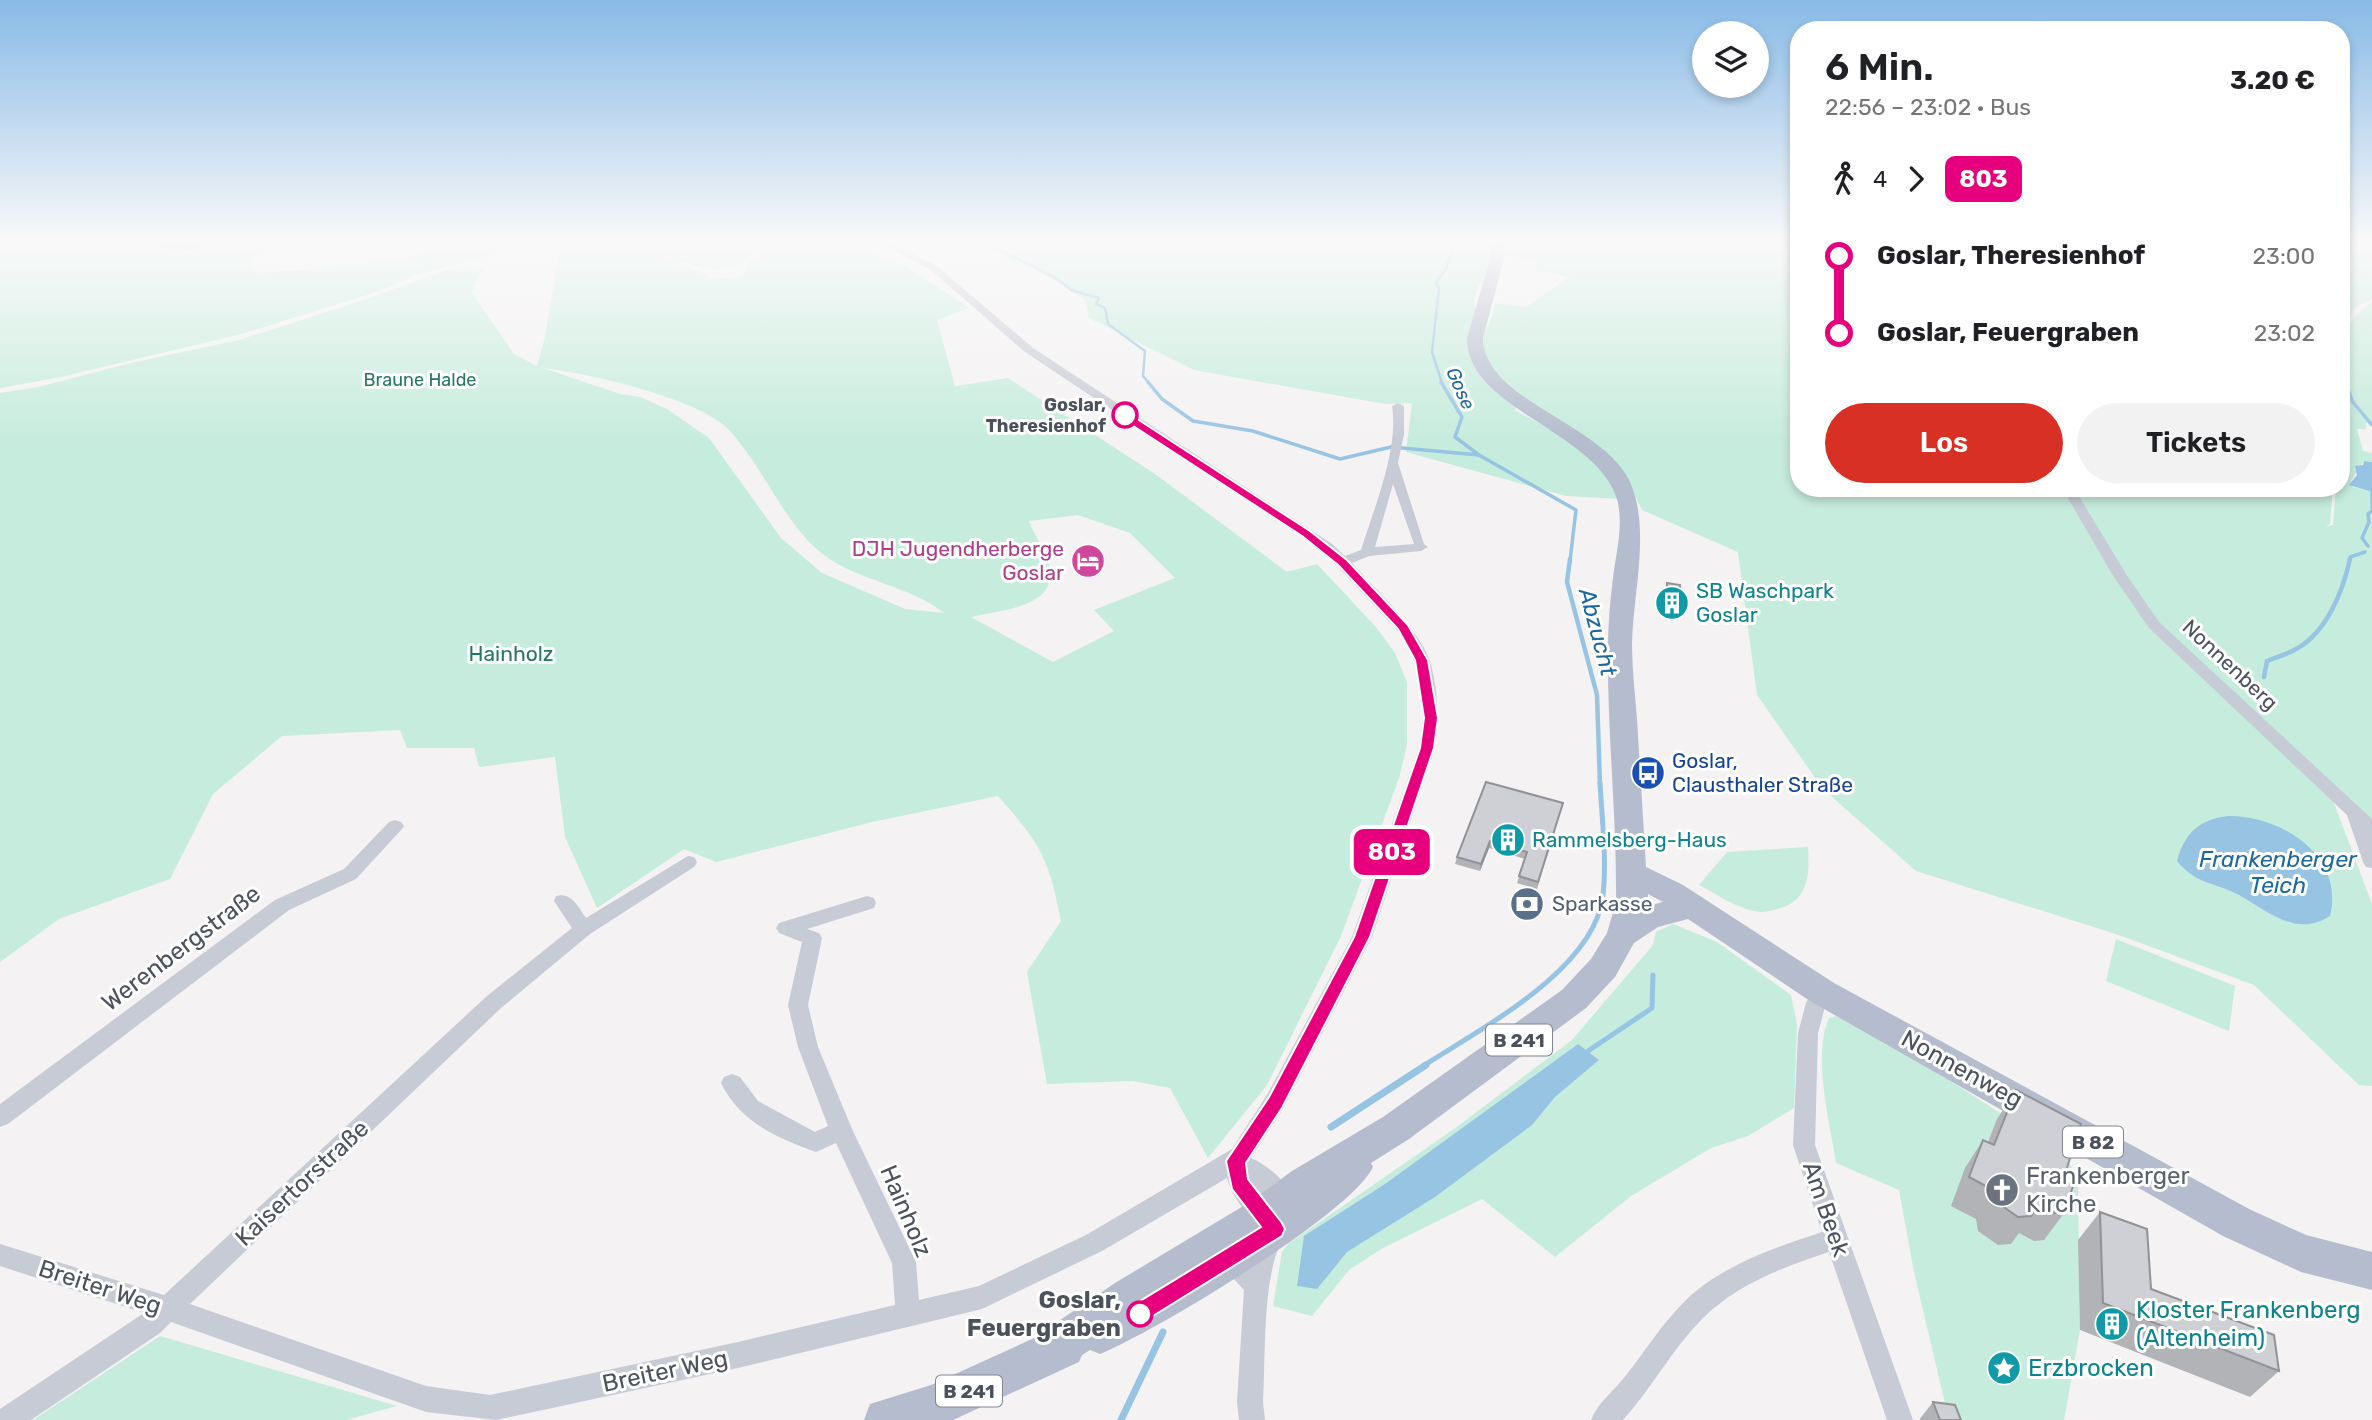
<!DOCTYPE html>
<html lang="de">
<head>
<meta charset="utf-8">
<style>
  body { margin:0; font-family:Rubik,sans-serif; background:#f2f2f2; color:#202124; height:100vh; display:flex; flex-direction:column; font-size:26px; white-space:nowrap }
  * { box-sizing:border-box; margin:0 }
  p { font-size:23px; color:#757577 }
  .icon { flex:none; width:38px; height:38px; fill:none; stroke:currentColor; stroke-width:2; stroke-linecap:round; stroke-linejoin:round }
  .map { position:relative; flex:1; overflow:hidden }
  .side { position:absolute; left:1790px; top:21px; width:560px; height:476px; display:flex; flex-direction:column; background:#fff; border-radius:28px; box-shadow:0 4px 10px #0003 }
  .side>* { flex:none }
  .badge { padding:0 14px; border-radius:10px; font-size:24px; line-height:46px }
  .controls { position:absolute; left:1692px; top:21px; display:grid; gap:14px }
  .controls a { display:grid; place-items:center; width:77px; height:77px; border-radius:50%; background:#fff; box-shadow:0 4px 10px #0003; font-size:35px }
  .map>.badge { position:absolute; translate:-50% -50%; box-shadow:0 0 0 4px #fff }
  .legs { display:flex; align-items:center; gap:10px; height:77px; padding:0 35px; font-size:23px }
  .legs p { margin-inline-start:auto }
  .head { display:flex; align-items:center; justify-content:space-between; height:119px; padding:0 35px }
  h1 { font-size:38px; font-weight:600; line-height:52px }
  .button { display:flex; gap:14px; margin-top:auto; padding:14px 35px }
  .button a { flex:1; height:80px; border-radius:42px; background:#d93025; color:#fff; font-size:28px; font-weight:600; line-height:80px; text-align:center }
  .button a+a { background:#f2f2f2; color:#202124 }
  ul { padding:0 35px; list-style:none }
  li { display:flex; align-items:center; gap:24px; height:77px; font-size:26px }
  li i { display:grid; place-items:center; width:10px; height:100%; margin:0 9px; background:currentColor }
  li i::after { content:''; width:18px; height:18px; margin:-9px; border:5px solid; border-radius:50%; background:#fff }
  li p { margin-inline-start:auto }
  li:first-child i { background:linear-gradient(#0000 50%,currentColor 0) }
  li:last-child i { background:linear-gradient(currentColor 50%,#0000 0) }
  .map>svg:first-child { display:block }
  .green { fill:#c6ecdd; fill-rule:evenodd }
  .water { fill:#98c4e4 }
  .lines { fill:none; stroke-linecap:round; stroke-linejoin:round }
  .stream-far4 { stroke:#98c4e4; stroke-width:2.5 }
  .stream-far3 { stroke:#98c4e4; stroke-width:3.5 }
  .stream-far2 { stroke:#98c4e4; stroke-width:4.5 }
  .stream-far1 { stroke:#98c4e4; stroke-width:5 }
  .stream { stroke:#98c4e4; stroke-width:7 }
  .street { fill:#c7cbd5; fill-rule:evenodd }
  .primary { fill:#b5bccd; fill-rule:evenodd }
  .wall { fill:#b2b3b7 }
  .shaded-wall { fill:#919295 }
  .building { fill:#cfd0d5; stroke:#919295; stroke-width:2 }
  .line-1 { fill:#e6007e; stroke:#fff; stroke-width:2 }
  .stop-1-dot { fill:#fff; stroke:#e6007e; stroke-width:3.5 }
  .labels { text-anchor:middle; stroke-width:6; stroke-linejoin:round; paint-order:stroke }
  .far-park-label { font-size:18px; fill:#227960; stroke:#fff }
  .far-stop-label { font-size:18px; font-weight:bold; fill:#4b515d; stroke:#fff; text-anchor:end }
  .far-water-label { font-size:19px; font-style:italic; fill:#1c68a0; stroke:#fff }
  .shield { fill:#fff; stroke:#81858e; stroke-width:2 }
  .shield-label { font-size:19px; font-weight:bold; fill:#4b515d }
  .hotel-label { font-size:21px; fill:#b23c85; stroke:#fff; text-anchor:end }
  .culture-label { font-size:21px; fill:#0d838f; stroke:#fff; text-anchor:start }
  .park-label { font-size:21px; fill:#227960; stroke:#fff }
  .street-label { font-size:21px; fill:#4b515d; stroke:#fff }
  .transit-label { font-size:21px; fill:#164399; stroke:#fff; text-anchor:start }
  .service-label { font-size:21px; fill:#4e5e75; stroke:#fff; text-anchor:start }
  .water-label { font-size:23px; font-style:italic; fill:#1c68a0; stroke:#fff }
  .near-street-label { font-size:24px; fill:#4b515d; stroke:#fff }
  .near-worship-label { font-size:24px; fill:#5b616d; stroke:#fff; text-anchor:start }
  .near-stop-label { font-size:24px; font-weight:bold; fill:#4b515d; stroke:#fff; text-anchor:end }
  .near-culture-label { font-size:24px; fill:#0d838f; stroke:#fff; text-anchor:start }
</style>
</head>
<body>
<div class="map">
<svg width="2372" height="1420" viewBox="0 0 2372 1420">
  <rect width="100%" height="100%" fill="#f4f2f2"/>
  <!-- green -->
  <g class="green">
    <path d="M0,241H230L238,244L289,241L258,256L251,262L259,273C321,267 398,267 456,241H842L906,266L969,308L937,320L955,386L1008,378L1155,474L1287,572L1317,564L1375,626L1395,653L1407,682V745L1399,778L1341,936L1267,1085L1208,1158L1170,1088L1133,1081L1047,1084L1027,972L1061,921C1049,859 1041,844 998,796L872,822L716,862L684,849L597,908L565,837L555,757L479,767L474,748H407L400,730L282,736L213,794L170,879L59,919L0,962V393L38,387L131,363L239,340L370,298L443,271L465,266L485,268L474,284L472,293L514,354L537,366L545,337L559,253L494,255L475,259L419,274L376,292L245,333L61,377L0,388ZM763,246L760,256L748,264L742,276L717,279L659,255C697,263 714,283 752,256L754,247ZM543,368C587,373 698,398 728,429C763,465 784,525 824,555C860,582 909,585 944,613L905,609L822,573L781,538L709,438L667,409L640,397L620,394ZM1078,515L1130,533L1175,578L1094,610L1114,631L1053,662L971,617C998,610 1064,608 1048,561C1043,547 1034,535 1029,521Z"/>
    <path d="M978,241H1494L1487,279L1479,285L1474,300L1475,310L1469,350L1481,374L1518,404L1515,410L1551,430L1593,458L1620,499L1566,496L1406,452L1412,403L1385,404L1194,370L1089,318L1085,299L1028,265L1009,260Z"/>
    <path d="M1504,241H1799V488H2333L2330,524L2326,527L2333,525L2336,488H2342V333L2363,308L2372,302V423H2366V429H2357L2363,451L2372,453V462L2364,461L2351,481L2353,487L2372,492V822L2331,795L2372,904V1086L2359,1085L2254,985L2119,935L1916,871L1823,789L1757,695L1738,552L1642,510L1622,470L1610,456C1580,431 1491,386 1484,349C1481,329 1495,320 1495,303L1526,307L1569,277L1536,270L1534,259L1504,256Z"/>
    <path d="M2342,241H2372V299L2356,307L2342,326Z"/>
    <path d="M1808,847C1810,875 1808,902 1777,909C1772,910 1766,912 1761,912C1739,910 1718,895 1699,885L1727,852Z"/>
    <path d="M1673,924L1717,942L1791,995L1797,1024L1794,1108L1748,1136L1711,1148L1631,1196L1555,1257L1482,1199L1383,1248L1349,1270L1312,1316L1273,1306L1282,1252L1288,1244L1454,1129L1572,1040L1653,945L1656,932Z"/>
    <path d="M2116,939L2235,986L2229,1031L2106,981Z"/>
    <path d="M1837,1016L1924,1064L2061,1152L2078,1176L2080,1330L2064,1420H1949L1914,1272L1899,1190L1836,1163C1830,1122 1812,1057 1829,1018Z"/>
    <path d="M160,1336L397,1406L346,1420H33Z"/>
  </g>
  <!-- water -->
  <g class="water">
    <path d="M2364,461L2372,462V492L2349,485L2357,475L2355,466L2363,465Z"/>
    <path d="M2229,816C2282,816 2345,856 2330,916C2296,938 2268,911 2239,895C2214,882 2197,885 2177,861C2185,832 2200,819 2229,816Z"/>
    <path d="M1578,1044L1599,1060L1555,1097L1532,1125L1435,1197L1347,1252L1317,1289L1297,1286L1304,1236L1385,1184Z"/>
  </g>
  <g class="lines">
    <!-- stream-far4 -->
    <g class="stream-far4">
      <path d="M982,241L1058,279L1071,290L1099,298L1096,304L1105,308L1108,324L1145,351L1143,376L1149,383"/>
      <path d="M2342,355L2346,383"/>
      <path d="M1442,383L1432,352L1439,288L1436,282L1446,269L1455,241"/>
    </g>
    <!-- stream-far3 -->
    <g class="stream-far3">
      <path d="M1148,382L1162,399L1193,421L1253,431L1340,459L1391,447L1479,455L1576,510L1570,561"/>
      <path d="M1441,382L1462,417L1455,437L1479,455"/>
      <path d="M2346,382L2352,401L2372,425"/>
      <path d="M2372,491V508"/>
      <path d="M2368,546L2362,538L2369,522L2368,514L2372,511"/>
      <path d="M2349,561L2350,557L2365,552"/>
    </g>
    <!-- stream-far2 -->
    <g class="stream-far2">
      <path d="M1570,559L1567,582L1597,695L1600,785"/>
      <path d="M2264,677L2267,661C2277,657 2288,654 2298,648C2327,631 2343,591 2350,559"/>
    </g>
    <!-- stream-far1 -->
    <g class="stream-far1">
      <path d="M1588,1051L1652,1008L1653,975"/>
      <path d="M1423,1066C1480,1029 1595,970 1603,895C1607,859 1602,820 1600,783"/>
    </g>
    <!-- stream -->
    <g class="stream">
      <path d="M1331,1127L1426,1065"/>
      <path d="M1121,1420L1163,1332"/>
    </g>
    <!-- street -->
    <g class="street">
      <path d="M877,241H888L937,266L1033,348L1332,544L1345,556L1361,550C1374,508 1399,450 1392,406L1398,403L1404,406V434L1398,463L1424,544L1428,547L1421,551L1369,556L1352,563C1375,589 1419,629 1430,661C1438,689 1439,720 1435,748L1372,937L1283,1109L1251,1158C1269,1166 1288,1183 1296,1201L1292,1209L1284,1212L1276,1209L1261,1193L1277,1216L1273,1224L1265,1227C1249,1221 1231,1194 1227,1178L1102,1251L982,1309L738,1368L496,1420L426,1412L171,1322L160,1333L31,1420H0V1409L144,1313L0,1266V1244L164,1295L487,996L572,928L554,901L556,896C572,892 578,907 586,918L688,856L694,857L697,862L694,867L590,934L501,1008L190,1304L426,1386L490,1395L738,1342L895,1305L892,1263L836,1143L816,1152C777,1138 740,1122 721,1083L724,1077L732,1074L740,1077L758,1101L815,1132L828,1126L798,1047L788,1005L802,942L779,933L776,928L779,923L867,896L874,898L876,903L874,908L807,929L819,933L822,938L808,1005L818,1047L852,1129L916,1262L919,1300L979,1286L1086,1235L1232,1149L1267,1095L1352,937L1419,748L1423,718L1415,660L1397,630L1322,550L1025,352L931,270ZM1393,484L1414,544L1375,547Z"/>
      <path d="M2062,488H2074L2126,574L2159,622L2372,819V868L2366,867L2363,862L2347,815L2149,628L2112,574Z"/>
      <path d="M395,820L401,822L404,826L401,830L356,879L289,910L8,1124L0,1127V1104L275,900L344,869L389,822Z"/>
      <path d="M1822,984L1829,986L1832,992L1826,1003L1818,1033L1815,1145L1913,1420H1887L1829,1252C1784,1267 1737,1284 1702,1319C1672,1349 1652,1388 1623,1420H1591C1598,1402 1616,1389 1627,1374C1646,1350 1662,1324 1684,1302C1721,1265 1774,1248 1822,1232L1793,1145L1798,1033L1806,1003L1815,986Z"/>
      <path d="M1268,1233L1277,1236L1280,1244C1262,1286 1266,1355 1263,1402L1265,1420H1239L1237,1402L1244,1290L1231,1276L1217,1270L1214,1262L1217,1254L1226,1250L1249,1260L1259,1236Z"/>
    </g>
    <!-- primary -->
    <path class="primary" d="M1492,241H1506L1504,259L1483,338C1484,401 1604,424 1630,482C1651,529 1633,593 1632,644C1632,669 1635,694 1637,719C1640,768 1643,818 1646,867L1683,885L1834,983L2251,1210L2306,1235L2372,1252V1290L2301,1272L2223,1236L1810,1001L1688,919L1658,927L1634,943L1615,977L1586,1008L1409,1139L1371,1163L1373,1167C1351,1214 1154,1332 1100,1354L1090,1350L1082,1355L1079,1362L953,1420H864L870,1404L931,1385L1032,1339L1115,1283L1250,1202L1292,1171L1383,1117L1562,990L1591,959L1607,933L1616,902C1617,817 1607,732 1608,647C1608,625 1610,601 1613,578C1616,553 1624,524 1617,499C1595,430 1466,409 1467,338L1490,259ZM1648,894L1661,901L1663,902L1647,906Z"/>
  </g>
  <!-- wall -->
  <g class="wall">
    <path d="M159,241H210L193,249L162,248Z"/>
    <path d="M1667,583L1681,610L1679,617L1665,615V589Z"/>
    <path d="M1486,782L1561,810L1537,889L1517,883L1525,859L1489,848L1480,871L1455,864L1457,857Z"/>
    <path d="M2016,1090L2063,1180L2065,1212L2044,1240L2034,1241L2019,1233L2011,1244L1998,1245L1978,1231L1976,1219L1951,1206L1965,1168L1983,1140L1988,1142L1997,1119Z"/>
    <path d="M2100,1212L2151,1289L2279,1371L2250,1397L2080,1330L2078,1240Z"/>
    <path d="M1933,1402L1961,1420H1919Z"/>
  </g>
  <!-- shaded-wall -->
  <g class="shaded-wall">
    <path d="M190,241H210L193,249Z"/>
    <path d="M1490,841L1489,848L1480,871L1481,864Z"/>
  </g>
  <!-- building -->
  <g class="building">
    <path d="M1667,583L1680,585L1681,610L1667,608Z"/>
    <path d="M1486,782L1563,803L1538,882L1519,876L1527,852L1490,841L1481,864L1457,857Z"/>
    <path d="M2016,1090L2081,1124L2063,1180L2073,1186L2065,1212L2055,1213L2040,1205L2031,1216L2018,1217L1998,1203L1995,1191L1969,1177L1983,1140L1994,1145Z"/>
    <path d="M2100,1212L2147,1229L2151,1289L2274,1335L2279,1371L2103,1303Z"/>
    <path d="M1933,1402L1955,1405L1961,1420H1940Z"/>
  </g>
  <!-- sky -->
  <linearGradient id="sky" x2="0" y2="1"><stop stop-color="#88bae6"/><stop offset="0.55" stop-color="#faf9f9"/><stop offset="1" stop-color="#faf9f9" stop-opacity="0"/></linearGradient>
  <rect width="2372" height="440" fill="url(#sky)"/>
  <!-- line-1 -->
  <path class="line-1" d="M1121,413H1128L1310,531L1347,560L1408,625L1428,660L1438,718L1434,748L1370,937L1282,1108L1246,1163L1248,1179L1282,1223L1285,1229L1282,1236L1140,1324L1132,1321L1129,1314L1132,1306L1261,1227L1232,1189L1226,1161L1269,1097L1354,937L1420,748L1424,718L1415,660L1398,629L1338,565L1302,536L1121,418Z"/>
  <!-- icons -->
  <defs>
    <g id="hotel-disc" transform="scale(1.75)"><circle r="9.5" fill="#d1479c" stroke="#fff"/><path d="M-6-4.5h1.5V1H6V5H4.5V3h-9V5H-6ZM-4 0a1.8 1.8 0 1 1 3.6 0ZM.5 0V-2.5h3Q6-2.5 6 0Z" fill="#fff"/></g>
    <g id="building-disc" transform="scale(1.75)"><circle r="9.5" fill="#0f9aa8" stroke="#fff"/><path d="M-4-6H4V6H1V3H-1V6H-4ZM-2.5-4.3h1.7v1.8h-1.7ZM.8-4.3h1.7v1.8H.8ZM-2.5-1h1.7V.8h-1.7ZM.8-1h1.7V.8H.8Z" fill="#fff"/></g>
    <g id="bus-disc" transform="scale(1.75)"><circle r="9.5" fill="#1a4fb4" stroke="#fff"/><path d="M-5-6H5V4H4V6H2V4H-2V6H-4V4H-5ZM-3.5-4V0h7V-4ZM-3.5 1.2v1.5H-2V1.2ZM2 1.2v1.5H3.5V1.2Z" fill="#fff"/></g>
    <g id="bank-disc" transform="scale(1.75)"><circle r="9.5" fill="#5c6f8a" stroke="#fff"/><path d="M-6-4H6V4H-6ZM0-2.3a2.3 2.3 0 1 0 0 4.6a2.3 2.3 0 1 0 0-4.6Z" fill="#fff"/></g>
    <g id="church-disc" transform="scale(1.75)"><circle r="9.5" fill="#6b7280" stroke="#fff"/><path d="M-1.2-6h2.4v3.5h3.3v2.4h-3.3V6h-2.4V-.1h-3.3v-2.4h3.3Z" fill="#fff"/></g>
    <g id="sight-disc" transform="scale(1.75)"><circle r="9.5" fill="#0f9aa8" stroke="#fff"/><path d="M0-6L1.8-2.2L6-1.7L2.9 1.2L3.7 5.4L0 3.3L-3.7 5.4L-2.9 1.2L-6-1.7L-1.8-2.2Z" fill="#fff"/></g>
  </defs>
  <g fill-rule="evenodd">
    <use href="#hotel-disc" x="1088" y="561"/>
    <use href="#building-disc" x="1672" y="603"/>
    <use href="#bus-disc" x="1648" y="773"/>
    <use href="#building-disc" x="1508" y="840"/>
    <use href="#bank-disc" x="1527" y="904"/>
    <use href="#church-disc" x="2002" y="1190"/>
    <use href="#building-disc" x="2112" y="1324"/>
    <use href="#sight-disc" x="2004" y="1368"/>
  </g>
  <!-- markers -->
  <g class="stop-1-dot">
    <circle cx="1125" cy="415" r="12"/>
    <circle cx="1140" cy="1314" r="12"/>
  </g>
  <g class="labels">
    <!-- far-park labels -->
    <g class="far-park-label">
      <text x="420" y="386">Braune Halde</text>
    </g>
    <!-- far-stop labels -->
    <g class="far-stop-label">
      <text x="1106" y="411">Goslar,<tspan x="1106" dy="21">Theresienhof</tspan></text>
    </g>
    <!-- far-water labels -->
    <g class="far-water-label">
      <text transform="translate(1461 388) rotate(66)" y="7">Gose</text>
    </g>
    <!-- shield labels -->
    <g class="shield">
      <rect x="1486" y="1024.5" width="66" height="31" rx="5"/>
      <rect x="2063" y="1126.5" width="60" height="31" rx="5"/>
      <rect x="936" y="1375.5" width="66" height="31" rx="5"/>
    </g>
    <g class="shield-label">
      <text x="1519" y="1047">B 241</text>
      <text x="2093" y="1149">B 82</text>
      <text x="969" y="1398">B 241</text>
    </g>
    <!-- hotel labels -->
    <g class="hotel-label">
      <text x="1064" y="556">DJH Jugendherberge<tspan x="1064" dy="24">Goslar</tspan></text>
    </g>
    <!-- culture labels -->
    <g class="culture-label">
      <text x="1696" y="598">SB Waschpark<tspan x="1696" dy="24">Goslar</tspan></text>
      <text x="1532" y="847">Rammelsberg-Haus</text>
    </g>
    <!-- park labels -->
    <g class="park-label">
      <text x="511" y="661">Hainholz</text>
    </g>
    <!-- street labels -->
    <g class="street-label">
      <text transform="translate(2230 665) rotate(43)" y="7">Nonnenberg</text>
    </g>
    <!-- transit labels -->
    <g class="transit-label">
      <text x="1672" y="768">Goslar,<tspan x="1672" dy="24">Clausthaler Straße</tspan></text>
    </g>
    <!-- service labels -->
    <g class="service-label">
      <text x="1552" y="911">Sparkasse</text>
    </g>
    <!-- water labels -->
    <g class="water-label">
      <text transform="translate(1598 632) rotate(75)" y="8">Abzucht</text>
      <text x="2278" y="867">Frankenberger<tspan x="2278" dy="26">Teich</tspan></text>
    </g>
    <!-- near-street labels -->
    <g class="near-street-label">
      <text transform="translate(181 948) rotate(-37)" y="8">Werenbergstraße</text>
      <text transform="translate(1962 1069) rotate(29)" y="8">Nonnenweg</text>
      <text transform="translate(302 1183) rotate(-43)" y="8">Kaisertorstraße</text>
      <text transform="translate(1826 1209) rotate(71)" y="8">Am Beek</text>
      <text transform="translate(906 1211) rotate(67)" y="8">Hainholz</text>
      <text transform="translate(100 1287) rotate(18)" y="8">Breiter Weg</text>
      <text transform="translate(665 1371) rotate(-12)" y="8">Breiter Weg</text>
    </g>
    <!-- near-worship labels -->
    <g class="near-worship-label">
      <text x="2026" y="1184">Frankenberger<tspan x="2026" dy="28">Kirche</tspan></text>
    </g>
    <!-- near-stop labels -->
    <g class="near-stop-label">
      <text x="1121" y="1308">Goslar,<tspan x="1121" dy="28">Feuergraben</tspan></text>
    </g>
    <!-- near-culture labels -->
    <g class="near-culture-label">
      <text x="2136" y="1318">Kloster Frankenberg<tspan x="2136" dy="28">(Altenheim)</tspan></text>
      <text x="2028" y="1376">Erzbrocken</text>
    </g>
  </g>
</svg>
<div class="controls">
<a><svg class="icon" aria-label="layers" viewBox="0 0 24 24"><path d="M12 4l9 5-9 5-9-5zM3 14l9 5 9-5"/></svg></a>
</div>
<b class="badge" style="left:1392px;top:852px;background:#e6007e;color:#fff">803</b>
<section class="side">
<div class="head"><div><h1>6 Min.</h1><p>22:56 – 23:02 · Bus</p></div><b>3.20 €</b></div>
<div class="legs"><svg class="icon" aria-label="walk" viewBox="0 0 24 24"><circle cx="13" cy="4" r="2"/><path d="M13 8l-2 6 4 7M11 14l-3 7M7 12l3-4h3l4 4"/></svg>4<svg class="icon" aria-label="forward" viewBox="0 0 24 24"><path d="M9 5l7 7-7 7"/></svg><b class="badge" style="background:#e6007e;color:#fff">803</b></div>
<ul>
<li><i style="color:#e6007e"></i><b>Goslar, Theresienhof</b><p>23:00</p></li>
<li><i style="color:#e6007e"></i><b>Goslar, Feuergraben</b><p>23:02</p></li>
</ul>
<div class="button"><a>Los</a><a>Tickets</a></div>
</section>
</div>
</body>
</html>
